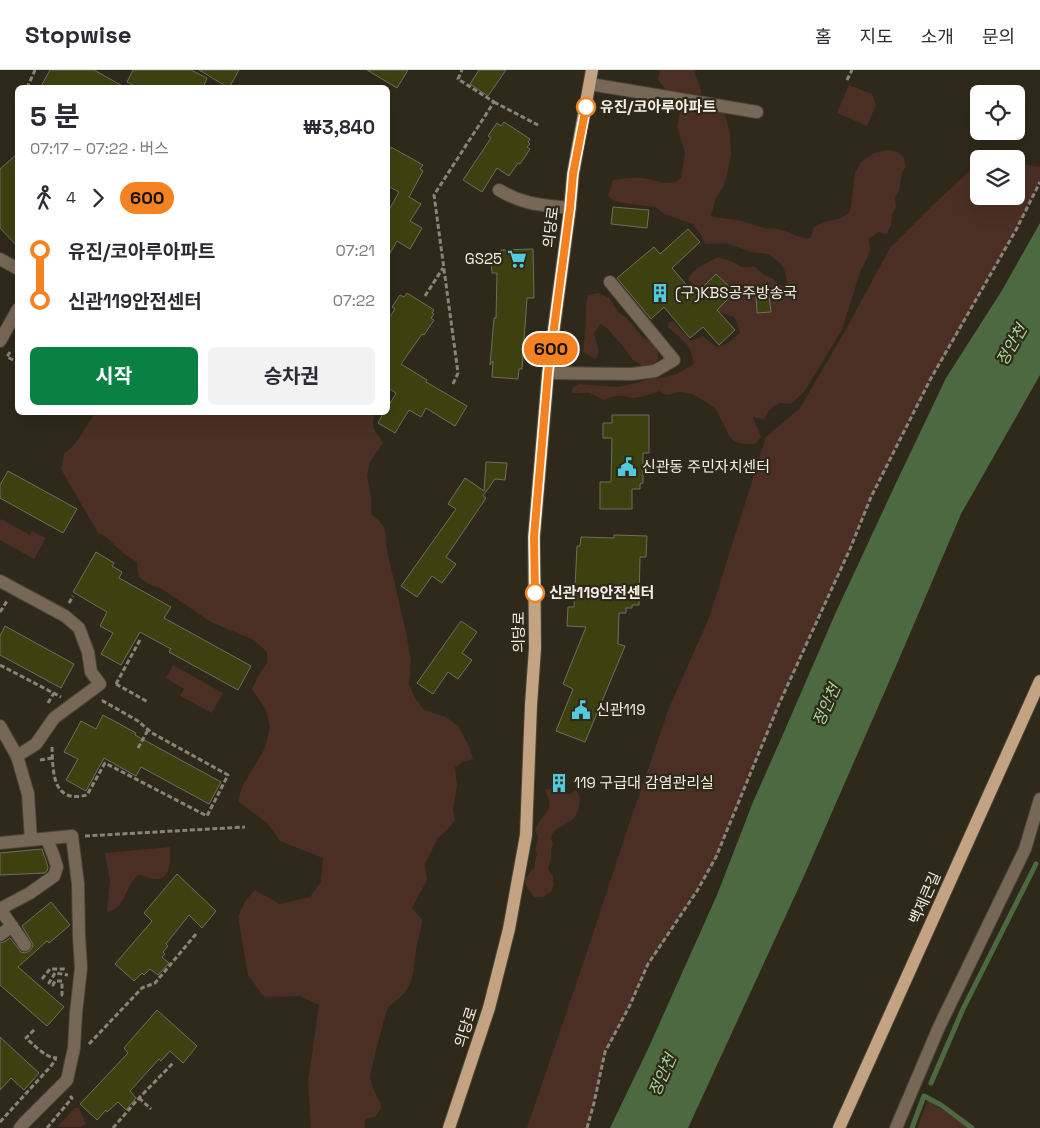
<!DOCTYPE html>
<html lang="ko">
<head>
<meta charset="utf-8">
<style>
  body { margin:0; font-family:"Space Grotesk","Noto Sans KR",sans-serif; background:#f2f2f3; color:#2b2b33; height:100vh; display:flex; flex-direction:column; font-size:19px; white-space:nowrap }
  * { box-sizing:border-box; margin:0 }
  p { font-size:16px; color:#7c7c81 }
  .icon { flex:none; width:28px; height:28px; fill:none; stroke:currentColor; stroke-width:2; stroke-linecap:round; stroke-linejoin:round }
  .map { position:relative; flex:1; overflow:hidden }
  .drawer { position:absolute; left:15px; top:15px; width:375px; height:330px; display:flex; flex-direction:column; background:#fff; border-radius:8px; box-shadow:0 5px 20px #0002 }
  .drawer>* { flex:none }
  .badge { padding:0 10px; border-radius:16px; font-size:18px; line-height:32px }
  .controls { position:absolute; left:970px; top:15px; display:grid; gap:10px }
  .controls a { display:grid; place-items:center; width:55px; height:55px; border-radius:8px; background:#fff; box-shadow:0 5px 20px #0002; font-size:25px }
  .map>.badge { position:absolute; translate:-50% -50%; box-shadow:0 0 0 2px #fff }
  .legs { display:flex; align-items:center; gap:8px; height:55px; padding:0 15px; font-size:16px }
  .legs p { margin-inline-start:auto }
  .summary { display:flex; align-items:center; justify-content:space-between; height:85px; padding:0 15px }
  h1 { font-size:28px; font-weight:700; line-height:38px }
  .primary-button { display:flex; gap:10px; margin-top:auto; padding:10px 15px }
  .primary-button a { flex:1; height:58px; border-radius:8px; background:#0b8043; color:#fff; font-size:20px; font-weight:700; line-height:58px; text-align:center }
  .primary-button a+a { background:#f2f2f3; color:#2b2b33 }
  ul { padding:0 15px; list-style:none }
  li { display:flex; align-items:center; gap:18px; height:50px; font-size:19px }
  li i { display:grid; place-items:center; width:8px; height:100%; margin:0 6px; background:currentColor }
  li i::after { content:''; width:12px; height:12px; margin:-6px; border:4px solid; border-radius:50%; background:#fff }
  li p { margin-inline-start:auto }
  li:first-child i { background:linear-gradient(#0000 50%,currentColor 0) }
  li:last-child i { background:linear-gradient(currentColor 50%,#0000 0) }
  header { display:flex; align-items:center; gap:30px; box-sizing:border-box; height:70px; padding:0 25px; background:#fff; border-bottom:1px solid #e1e1e2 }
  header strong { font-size:24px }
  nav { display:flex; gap:28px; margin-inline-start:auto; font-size:18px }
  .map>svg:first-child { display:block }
  .green { fill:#4b2f24 }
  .water { fill:#4d6942 }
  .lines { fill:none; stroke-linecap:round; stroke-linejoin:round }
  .stream { stroke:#4d6942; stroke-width:5 }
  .building { fill:#3d4110; stroke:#6d6f5e }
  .minor-casing { stroke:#4a4537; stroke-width:14 }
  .major-casing { stroke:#4a4537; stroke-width:14 }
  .path { stroke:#898478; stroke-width:3; stroke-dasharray:5 2.5; stroke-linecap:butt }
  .minor { stroke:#776757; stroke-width:12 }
  .major { stroke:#c4a383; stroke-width:12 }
  .line-1-casing { stroke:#fff; stroke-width:11 }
  .line-1 { stroke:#f58220; stroke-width:8 }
  .stop-1-dot { fill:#fff; stroke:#f58220; stroke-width:2.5 }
  .labels { text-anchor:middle; stroke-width:4.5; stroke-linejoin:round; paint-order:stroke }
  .stop-label { font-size:15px; font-weight:bold; fill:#f2efe5; stroke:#2f291b; text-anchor:start }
  .street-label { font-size:15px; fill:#f2efe5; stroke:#2f291b }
  .poi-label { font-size:15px; fill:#f2efe5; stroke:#2f291b; text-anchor:start }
  .water-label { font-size:16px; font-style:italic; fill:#acd99a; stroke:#2f291b }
</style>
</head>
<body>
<header>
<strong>Stopwise</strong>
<nav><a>홈</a><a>지도</a><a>소개</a><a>문의</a></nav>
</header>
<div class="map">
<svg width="1040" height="1058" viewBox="0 0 1040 1058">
  <rect width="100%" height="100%" fill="#2f291b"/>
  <!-- green -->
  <g class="green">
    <path d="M660,0H694C695,8 701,14 701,23L699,25L668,21L665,19L658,10Z"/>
    <path d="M849,15L872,24L876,35L867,56L837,43Z"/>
    <path d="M681,34L703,40L711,44L721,42L725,45L730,63L731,85L726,109L723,117L716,128L711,146C719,149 729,148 738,150C747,152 756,156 765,158C770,159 776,158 781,160C791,162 800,170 811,168L814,157L824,152L839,149L849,143L851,137L855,103L861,92L874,83L887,80L898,82L904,88L906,97L902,102L899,121L895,128L896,137L892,144L891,155L887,164L878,162L869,169L870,180L867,188L860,202L842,260L804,322L791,334L779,333L769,340L764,349L753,347C755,355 759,360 761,367L755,374C725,375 732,365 719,346C718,343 717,340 716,339C714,337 695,325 692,324C689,323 684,323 680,322C669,322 671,329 659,321C652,324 639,328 631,328C629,328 626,326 624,326C617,325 610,327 604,330L589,323H572V318L579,314L619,317L636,313L649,309L659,308L677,304L694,294C690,271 683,271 668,257L669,252L673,251L691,271L703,266L716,277C728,275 731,270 740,263L737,252L734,247L716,241L688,209C694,197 708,193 718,187L733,192L741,197H755L765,206L772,208L777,213L784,217L787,212L785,202L782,195L769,184L751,182L726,173L705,174L701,165L693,154L664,144L656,137L622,133L614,131L608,126L613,110C622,109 634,107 642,108C656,109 669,119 681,108L685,83L677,57Z"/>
    <path d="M979,92V126H1016V93L1040,97V112L1016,160L930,310L871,427L850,479L779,634L716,787L697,821L649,894L630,935L605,982L594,1033L587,1058H527L586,885L629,754L669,638L709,548L766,367L800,338L845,261L890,178L933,135Z"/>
    <path d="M598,223L609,228L618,242L627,248L638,262L644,268L651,271L658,279V289L653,297L647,298L633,290L622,275L606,257L600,254L594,264C596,273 601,280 596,289L583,282C584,270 586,257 586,245C586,238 586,232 588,225Z"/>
    <path d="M95,343H375C370,359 375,360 383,373L370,392L367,405L371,428V444C385,455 387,459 386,476L405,558L411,590L409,614L415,628L424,640L446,647L458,656L469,676L473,689L463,692L455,697L457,716L453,739L455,750L448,759L438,768L425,794L427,810L412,838L422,849C422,859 418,868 416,879C414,892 415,907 407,919C403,927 393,931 388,938C385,943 370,1003 370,1008C371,1015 379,1031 382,1037L375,1047L365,1049V1058H311L308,1013L319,935L300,926L264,927L248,905L238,846L246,830L255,820L280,834L310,827L321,812L323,788L280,771L268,754L238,731L242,717L265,678L270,657L266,640L252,619L258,606L267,593V582L254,570L211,552L168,523L160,518L148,514L139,507L137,492C132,489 127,486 122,482C114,475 109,467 98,463L61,399L64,384L75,374Z"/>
    <path d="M1,449L30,465L32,461L46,468L34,489L0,470V451Z"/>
    <path d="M173,595L223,623L212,643L180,626L184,619L166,608Z"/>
    <path d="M548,719L562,721L566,724H571L576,720L580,728C579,734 579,743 574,748C567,757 546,757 553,774L551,779V788L548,799L553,806L554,815L551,822L543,827H534C530,820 526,818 524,810L535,797V792L537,784L535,780C537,772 541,769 535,761C540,742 558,744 545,721Z"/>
    <path d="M170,777C170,788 172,811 154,809C148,808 144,805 138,805C135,808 132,811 130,815C124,825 121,841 107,842L110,811L105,783Z"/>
    <path d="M928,1030L969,1058H917Z"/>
    <path d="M75,1038H79L86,1054L81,1057H57Z"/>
  </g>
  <!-- water -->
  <path class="water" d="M1040,153V305L961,444L896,596L804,806L688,1058H610L648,979L717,825L753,732L784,662L836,542L896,413L946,308L1001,222Z"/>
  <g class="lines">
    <!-- stream -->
    <g class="stream">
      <path d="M931,1013L963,939L1036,794"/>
      <path d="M912,1058L924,1026L941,1035L972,1058"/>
    </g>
  </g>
  <!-- building -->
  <g class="building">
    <path d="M50,0H94L126,18H40Z"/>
    <path d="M133,0H191L207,8L203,18H139L127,12Z"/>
    <path d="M199,0H239L229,18Z"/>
    <path d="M367,0H408L397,18Z"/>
    <path d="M479,0H506L488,26L470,14Z"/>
    <path d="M504,52L530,69L528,72L530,74L527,77L530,79L520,94L518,93L509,106L497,98L482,122L463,110L491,68L488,66L497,53L501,56Z"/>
    <path d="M391,77L423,95L420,99L423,101L409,127L421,134L410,151L422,158L410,179L397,171L388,187V142L399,122L388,116V84Z"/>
    <path d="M18,83V177L0,158V99Z"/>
    <path d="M613,137L649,140L647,158L611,154Z"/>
    <path d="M688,159L700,172L672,198L695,225L716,204L735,222L717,240L735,260L719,275L703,257L690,268L664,237L651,249L617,208L654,177L660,184Z"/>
    <path d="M533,179L534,228H527L522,299H519L518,309L492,307L493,291L490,295L494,248H496L497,203H492L491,187H502L501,180Z"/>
    <path d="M407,223L434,240L432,243L434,244L431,248L434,250L424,265L422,264L401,294L427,310L426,312L467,336L455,356L426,338L421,347L409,340L395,363L378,353L384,342H388V337L396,323L388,318V250L395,239L392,237L400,225L404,227Z"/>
    <path d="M756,225H769L771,242L757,243Z"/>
    <path d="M612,345H649V383H643V413L640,414V419H632V439H600V412H611L612,368H603V353H612Z"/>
    <path d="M486,392L507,393L505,410L495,409L483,426L486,428L446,487L456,494L442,513L432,506L417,527L401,516L456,439L448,434L465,408L484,421Z"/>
    <path d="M8,401L77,439L63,463L0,428V415Z"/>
    <path d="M614,465L647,466L646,487H640L639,535H632V538H626V543H619L618,574L625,576L585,672L556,661L573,619L563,614L586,557L567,556L568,537H574L577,476H580L581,467L614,468Z"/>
    <path d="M96,482L114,493L112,496L122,502L119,508L171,537L164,548L251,596L238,620L169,582L171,579L140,562L121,595L101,584L113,563L100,556L107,542L73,522Z"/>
    <path d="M461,551L477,562L462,583L472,590L458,609L448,602L433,624L417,613Z"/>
    <path d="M5,556L74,594L61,618L0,585V566Z"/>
    <path d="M103,645L136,663L135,665L221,712L209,734L141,697L136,706L104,688L86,721L66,710L78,689L64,682L81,651L96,659Z"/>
    <path d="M42,779L48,797L47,801L44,803L0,805V783Z"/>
    <path d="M177,804L216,841L202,858L189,845L166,874L168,876L163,882L165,884L162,887L169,893L158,905L150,899L144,905L142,903L134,911L115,894L152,851L144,843Z"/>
    <path d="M51,832L70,855L49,873L47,871L18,897L64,937L47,956L0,915V873L4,872L10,868L21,882L25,883L30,881L32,878L33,874L22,856Z"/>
    <path d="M157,940L197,976L183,993L170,981L161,991L159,989L130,1021L136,1028L126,1040L118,1032L107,1042L106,1040L97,1050L80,1034L128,983L124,978Z"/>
    <path d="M0,967L39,1003L24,1020L11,1008L0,1020Z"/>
  </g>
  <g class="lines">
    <!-- minor casing -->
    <g class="minor-casing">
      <g id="minor">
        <path d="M590,14L757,42"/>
        <path d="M499,120C524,135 542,135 570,138"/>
        <path d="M0,189L18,199"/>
        <path d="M0,271L18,239"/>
        <path d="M548,303L632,304L655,301L674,290L610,212"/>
        <path d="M0,511L65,546L79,558L88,582L91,602L100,614L54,648L36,674L17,686"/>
        <path d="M0,656L17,686L28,724L31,770"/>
        <path d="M0,773L72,766L78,814L79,866L81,898L76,943L74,978L67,1010L24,1053L20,1058"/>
        <path d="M0,839L30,823L54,806L57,797L54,787L47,769"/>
        <path d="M0,839L25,875"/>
        <path d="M0,865L12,856"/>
        <path d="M896,1058L939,957L1025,779L1040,729"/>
      </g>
    </g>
    <!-- major casing -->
    <g class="major-casing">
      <g id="major">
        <path d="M449,1058L489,938L509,859L526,765L531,635L535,578L534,467L548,303L570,138L573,104L592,0"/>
        <path d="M839,1058L1040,611"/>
      </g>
    </g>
    <!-- path -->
    <g class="path">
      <path d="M847,10L852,0"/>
      <path d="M27,18L35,0"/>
      <path d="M494,32L538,55"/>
      <path d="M425,226L443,198"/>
      <path d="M10,282L7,287L18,292"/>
      <path d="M453,314L458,303L434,125L494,32L458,9L462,0"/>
      <path d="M69,533L73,526"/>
      <path d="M0,542L7,531"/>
      <path d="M0,595L61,627"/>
      <path d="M116,614L141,568"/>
      <path d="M116,614L148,632"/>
      <path d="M48,633L54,623"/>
      <path d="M52,677C53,702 52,734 87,725L105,693L207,746L228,705L152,663L138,651L103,631L100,632"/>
      <path d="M138,678L148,660"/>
      <path d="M40,690L52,688"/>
      <path d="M85,766L245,757"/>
      <path d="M42,909L50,899H66"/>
      <path d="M63,925H62V911H55L53,915L49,913L55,903L68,905"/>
      <path d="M34,960L26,968C35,976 46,988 57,988"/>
      <path d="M89,974L142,918L155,913L196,864"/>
      <path d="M139,1028L151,1039"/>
      <path d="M0,1052L51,996L56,989"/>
      <path d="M47,1058L72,1028L70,1026"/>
      <path d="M113,1058L139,1028L174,992"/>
      <path d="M587,1058L594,1033L605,982L630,935L648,894L697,821L716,787L779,634L850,479L871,427L930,310L1016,160L1040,112"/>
    </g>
    <!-- minor -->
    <use href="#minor" class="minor"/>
    <!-- major -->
    <use href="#major" class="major"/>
  </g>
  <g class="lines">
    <!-- line-1 casing -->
    <g class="line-1-casing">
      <path id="line-1" d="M535,523L534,467L548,303L570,138L573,104L586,37"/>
    </g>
    <!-- line-1 -->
    <use href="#line-1" class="line-1"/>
  </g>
  <!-- icons -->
  <defs>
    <g id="supermarket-bare" transform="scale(1.5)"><path d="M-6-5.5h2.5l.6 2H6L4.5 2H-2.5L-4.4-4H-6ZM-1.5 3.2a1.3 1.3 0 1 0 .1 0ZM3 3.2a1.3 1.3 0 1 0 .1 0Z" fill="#53cadc" stroke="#2f291b" stroke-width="2.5" paint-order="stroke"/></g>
    <g id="building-bare" transform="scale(1.5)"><path d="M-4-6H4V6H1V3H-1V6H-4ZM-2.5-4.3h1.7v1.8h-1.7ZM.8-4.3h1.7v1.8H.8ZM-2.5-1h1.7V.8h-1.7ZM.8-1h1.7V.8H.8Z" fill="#53cadc" stroke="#2f291b" stroke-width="2.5" paint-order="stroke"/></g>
    <g id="civic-bare" transform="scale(1.5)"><path d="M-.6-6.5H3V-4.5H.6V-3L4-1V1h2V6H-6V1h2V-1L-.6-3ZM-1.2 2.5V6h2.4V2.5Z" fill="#53cadc" stroke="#2f291b" stroke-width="2.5" paint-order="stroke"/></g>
  </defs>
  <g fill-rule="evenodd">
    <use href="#supermarket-bare" x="517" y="189"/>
    <use href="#building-bare" x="660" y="223"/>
    <use href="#civic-bare" x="627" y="397"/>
    <use href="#civic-bare" x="581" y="640"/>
    <use href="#building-bare" x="559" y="713"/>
  </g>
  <!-- markers -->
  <g class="stop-1-dot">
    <circle cx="586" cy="37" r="9"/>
    <circle cx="535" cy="523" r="9"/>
  </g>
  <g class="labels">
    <!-- stop labels -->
    <g class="stop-label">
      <text x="600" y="42">유진/코아루아파트</text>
      <text x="549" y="528">신관119안전센터</text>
    </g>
    <!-- street labels -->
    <g class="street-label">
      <text transform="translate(551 157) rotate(-83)" y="5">의당로</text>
      <text transform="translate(519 562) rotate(-90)" y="5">의당로</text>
      <text transform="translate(925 828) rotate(-66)" y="5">백제큰길</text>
      <text transform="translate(466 957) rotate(-72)" y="5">의당로</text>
    </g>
    <!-- poi labels -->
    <g class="poi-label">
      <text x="502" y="194" text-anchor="end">GS25</text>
      <text x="675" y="228">(구)KBS공주방송국</text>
      <text x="642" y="402">신관동 주민자치센터</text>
      <text x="596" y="645">신관119</text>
      <text x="574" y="718">119 구급대 감염관리실</text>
    </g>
    <!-- water labels -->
    <g class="water-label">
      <text transform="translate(1011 275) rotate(-60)" y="6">정안천</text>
      <text transform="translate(826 635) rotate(-66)" y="6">정안천</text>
      <text transform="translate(662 1005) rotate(-66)" y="6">정안천</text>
    </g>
  </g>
</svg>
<div class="controls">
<a><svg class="icon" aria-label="locate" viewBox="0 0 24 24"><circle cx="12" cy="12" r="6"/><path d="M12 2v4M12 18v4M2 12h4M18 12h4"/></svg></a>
<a><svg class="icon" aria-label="layers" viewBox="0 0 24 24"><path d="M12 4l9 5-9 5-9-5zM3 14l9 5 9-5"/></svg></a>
</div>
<b class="badge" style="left:551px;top:279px;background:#f58220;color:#111">600</b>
<section class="drawer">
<div class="summary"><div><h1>5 분</h1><p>07:17 – 07:22 · 버스</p></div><b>₩3,840</b></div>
<div class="legs"><svg class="icon" aria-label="walk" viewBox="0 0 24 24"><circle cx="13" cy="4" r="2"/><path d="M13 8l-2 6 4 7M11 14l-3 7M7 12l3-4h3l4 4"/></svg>4<svg class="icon" aria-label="forward" viewBox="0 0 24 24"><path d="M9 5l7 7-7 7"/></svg><b class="badge" style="background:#f58220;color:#111">600</b></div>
<ul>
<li><i style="color:#f58220"></i><b>유진/코아루아파트</b><p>07:21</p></li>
<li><i style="color:#f58220"></i><b>신관119안전센터</b><p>07:22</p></li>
</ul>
<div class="primary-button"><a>시작</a><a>승차권</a></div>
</section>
</div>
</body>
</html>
